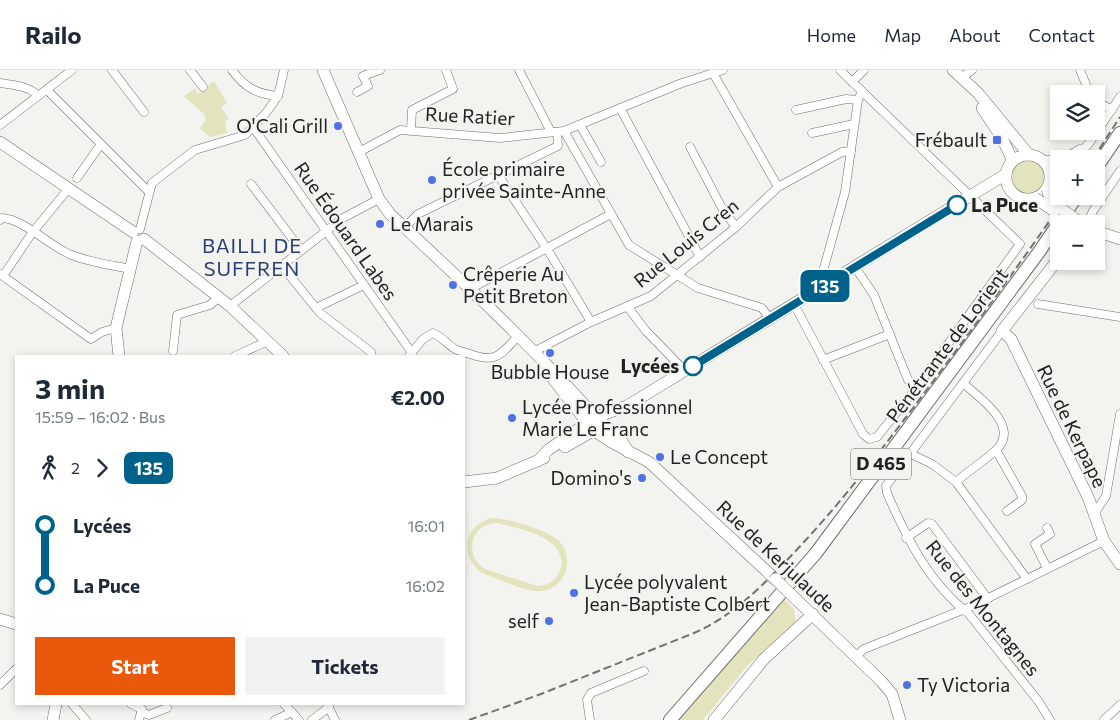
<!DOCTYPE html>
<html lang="en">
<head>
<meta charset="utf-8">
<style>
  body { margin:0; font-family:Commissioner,sans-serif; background:#f2f2f3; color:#1f2937; height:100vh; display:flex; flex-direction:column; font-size:19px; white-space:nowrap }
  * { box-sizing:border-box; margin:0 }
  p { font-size:16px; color:#747a83 }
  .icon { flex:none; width:28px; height:28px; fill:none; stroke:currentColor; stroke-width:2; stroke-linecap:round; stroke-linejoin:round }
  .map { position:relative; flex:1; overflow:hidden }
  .sheet { position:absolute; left:15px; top:285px; width:450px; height:350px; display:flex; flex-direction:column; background:#fff; border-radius:0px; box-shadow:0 2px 8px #0003 }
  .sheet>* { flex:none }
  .badge { padding:0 10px; border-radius:8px; font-size:18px; line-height:32px }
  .buttons { position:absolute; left:1050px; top:15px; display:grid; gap:10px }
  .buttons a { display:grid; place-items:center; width:55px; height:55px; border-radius:0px; background:#fff; box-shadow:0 2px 8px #0003; font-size:25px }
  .map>.badge { position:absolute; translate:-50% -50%; box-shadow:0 0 0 2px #fff }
  .legs { display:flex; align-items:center; gap:8px; height:55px; padding:0 20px; font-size:16px }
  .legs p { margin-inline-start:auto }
  .headline { display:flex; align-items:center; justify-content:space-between; height:85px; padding:0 20px }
  h1 { font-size:28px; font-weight:700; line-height:38px }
  .cta { display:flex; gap:10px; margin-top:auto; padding:10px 20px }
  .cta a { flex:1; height:58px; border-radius:0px; background:#ea580c; color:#fff; font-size:20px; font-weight:700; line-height:58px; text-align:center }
  .cta a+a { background:#f2f2f3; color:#1f2937 }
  ul { padding:0 20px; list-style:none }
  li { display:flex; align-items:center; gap:18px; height:60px; font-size:19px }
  li i { display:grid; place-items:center; width:8px; height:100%; margin:0 6px; background:currentColor }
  li i::after { content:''; width:12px; height:12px; margin:-6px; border:4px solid; border-radius:50%; background:#fff }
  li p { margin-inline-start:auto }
  li:first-child i { background:linear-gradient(#0000 50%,currentColor 0) }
  li:last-child i { background:linear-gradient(currentColor 50%,#0000 0) }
  header { display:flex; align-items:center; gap:30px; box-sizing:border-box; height:70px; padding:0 25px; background:#fff; border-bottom:1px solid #e0e1e3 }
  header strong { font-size:24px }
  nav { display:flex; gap:28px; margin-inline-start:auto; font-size:18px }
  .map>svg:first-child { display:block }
  .green { fill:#e3e4bd; fill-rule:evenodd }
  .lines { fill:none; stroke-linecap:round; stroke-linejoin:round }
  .street-casing { stroke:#6d6d69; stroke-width:9 }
  .secondary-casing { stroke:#6d6d69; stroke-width:12 }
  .primary-casing { stroke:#6d6d69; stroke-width:14 }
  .street { stroke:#fff; stroke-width:8 }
  .secondary { stroke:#fff; stroke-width:11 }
  .primary { stroke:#fff; stroke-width:12 }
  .rail { stroke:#727270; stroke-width:2; stroke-dasharray:8 4; stroke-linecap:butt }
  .secondary-bridge-casing { stroke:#6d6d69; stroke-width:12; stroke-linecap:butt }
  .secondary-bridge { stroke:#fff; stroke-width:11 }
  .line-1-casing { stroke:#fff; stroke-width:11 }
  .line-1 { stroke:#00628b; stroke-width:8 }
  .poi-dot { fill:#4f71e5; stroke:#f3f3ef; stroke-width:2 }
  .stop-1-dot { fill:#fff; stroke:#00628b; stroke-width:2.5 }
  .labels { text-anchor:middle; stroke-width:4; stroke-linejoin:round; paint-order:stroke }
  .shield { fill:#f3f3ef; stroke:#61615e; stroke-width:1 }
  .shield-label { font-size:18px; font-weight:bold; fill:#222220 }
  .street-label { font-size:19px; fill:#222220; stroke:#f3f3ef }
  .poi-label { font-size:19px; fill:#222220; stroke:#f3f3ef; text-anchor:start }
  .stop-label { font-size:19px; font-weight:bold; fill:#222220; stroke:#f3f3ef; text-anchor:start }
  .neighbourhood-label { font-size:20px; letter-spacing:1px; fill:#2b3d76; stroke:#f3f3ef }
</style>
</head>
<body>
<header>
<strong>Railo</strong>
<nav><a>Home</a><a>Map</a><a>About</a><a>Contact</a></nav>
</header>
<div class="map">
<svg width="1120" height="650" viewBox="0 0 1120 650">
  <rect width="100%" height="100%" fill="#f3f3ef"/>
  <!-- green -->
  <g class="green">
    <path d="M214,11L227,33L221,37L229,49L225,51L227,63L210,67L200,58L206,50L204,44L184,26L195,19L198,24Z"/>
    <circle cx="1027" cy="107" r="18"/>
    <path d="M491,448C506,447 545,460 557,469C576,486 567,520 540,521C524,522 497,508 482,503C459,486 463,456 491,448ZM498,453C521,460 561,465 562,494C559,507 551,516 537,516L485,499C462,485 472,452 498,453Z"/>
    <path d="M781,526L794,539L796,554L747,596L703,650H676Z"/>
  </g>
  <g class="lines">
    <!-- street casing -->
    <g class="street-casing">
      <g id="street">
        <path d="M112,0L144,42"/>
        <path d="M190,0L203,17"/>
        <path d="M232,0C245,18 257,24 278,26"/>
        <path d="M519,0L551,62"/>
        <path d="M1080,0L1090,24"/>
        <path d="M713,3L778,117"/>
        <path d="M961,8L972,0"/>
        <path d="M852,12L864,0"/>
        <path d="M0,13C13,15 30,16 38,26"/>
        <path d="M47,20L149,122"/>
        <path d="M357,22L368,16L363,6L380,0"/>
        <path d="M1096,31L1112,40"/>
        <path d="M620,38L700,187"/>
        <path d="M796,40L846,29L858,30"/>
        <path d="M0,55L72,0"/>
        <path d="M580,55L601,92"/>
        <path d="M253,57L412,283"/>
        <path d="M411,59L412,40L453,19L446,0"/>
        <path d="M564,61L629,175L698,218L762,238L770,249"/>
        <path d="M812,63L854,54"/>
        <path d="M690,77L723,140L736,157"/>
        <path d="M359,82L400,60L500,68L564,61L682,13L723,0"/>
        <path d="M1075,89L1090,72L1120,27"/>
        <path d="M1043,91L1066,87L1080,79"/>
        <path d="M498,105L549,182L591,252"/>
        <path d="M1050,106L1059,100"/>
        <path d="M77,108L101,74"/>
        <path d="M251,114L301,180"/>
        <path d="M0,150L2,148C23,149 49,175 69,184C88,192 111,195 130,199"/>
        <path d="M1087,154L1093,141L1120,101"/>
        <path d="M405,157L418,144L558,76L557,62"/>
        <path d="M140,159L152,113L195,80L245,65L266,43L278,26L284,0"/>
        <path d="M281,195L320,243L371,282L372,286"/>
        <path d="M855,197L874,225L908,310L917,317"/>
        <path d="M0,204L91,269L102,262L116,258"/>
        <path d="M3,206L32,163L69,118"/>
        <path d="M827,214L822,205L845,122L858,30L862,21"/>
        <path d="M470,219L611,144"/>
        <path d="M794,234L863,364L869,369L877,367L917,317L1020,174L840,0"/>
        <path d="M1038,234L1120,247"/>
        <path d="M230,236L343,148L379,129"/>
        <path d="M627,236L646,261L685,301"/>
        <path d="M316,238L364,215"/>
        <path d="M1002,261L886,416L887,423C907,469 929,513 969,544L1039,632L1050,650"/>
        <path d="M173,281L177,245L210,235L218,228"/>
        <path d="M535,281L591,252L651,226L736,157L778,117L842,82L851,81"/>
        <path d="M235,286L268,271"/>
        <path d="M409,286L423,269L433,263C442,267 447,274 455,279C459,281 465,282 470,284C497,294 501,284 519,265"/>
        <path d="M823,290L890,264"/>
        <path d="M996,380L1022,426V430L1007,441"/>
        <path d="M911,384L932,394L956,412L1027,509"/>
        <path d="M956,412C968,401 983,392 995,381C1022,357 980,328 964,314"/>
        <path d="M1094,444L1106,426L1120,344"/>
        <path d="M1047,458L1050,464L1035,474L1047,498"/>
        <path d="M906,468L928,453L932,454L988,529"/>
        <path d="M857,585L864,579L970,537L1104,471"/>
        <path d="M0,615L16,599"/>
        <path d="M72,634L86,650"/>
        <path d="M131,634L142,639L139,650"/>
        <path d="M284,634L299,650"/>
        <path d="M327,634L335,650"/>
        <path d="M141,642L149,645L167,638"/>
        <path d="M275,650L292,642"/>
        <path d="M312,650L329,637"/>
        <path d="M590,650L587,630L591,623L644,601"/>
        <path d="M1104,650L1120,635"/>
      </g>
    </g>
    <!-- secondary casing -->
    <g class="secondary-casing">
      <g id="secondary">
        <path d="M323,0L379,129L390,144C459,208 527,271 590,341C602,353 622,367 628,382"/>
        <path d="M953,0L978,23L1029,85"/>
        <path d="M982,38L1002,68L1013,91"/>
        <path d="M0,72L133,162"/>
        <circle cx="1028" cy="107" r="22"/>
        <path d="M1096,161L1120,169"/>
        <path d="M144,169L230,236L283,286"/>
        <path d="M1059,188L1002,261L1011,269L1088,427L1104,471L1120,494"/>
        <path d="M119,286L116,258L137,171"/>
        <path d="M554,310L593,360L611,372L649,392L775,509"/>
        <path d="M565,377L598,358"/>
        <path d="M538,391L548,380L596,347L627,336L1006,104"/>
        <path d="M464,412L497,408L544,388"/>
        <path d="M802,535L881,611L892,624L900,650"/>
        <path d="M0,549L16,554"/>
        <path d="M53,650L56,634"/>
        <path d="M714,650L764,589L813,544"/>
      </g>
    </g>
    <!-- primary casing -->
    <g class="primary-casing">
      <g id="primary">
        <path d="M1096,98L1120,63"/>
        <path d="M670,650L816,483L1039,182L1077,126"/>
      </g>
    </g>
    <!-- street -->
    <use href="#street" class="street"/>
    <!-- secondary -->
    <use href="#secondary" class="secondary"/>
    <!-- primary -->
    <use href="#primary" class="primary"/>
    <!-- rail -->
    <g class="rail">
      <path d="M1093,89L1120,47"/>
      <path d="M469,650L541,624L694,563C732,546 757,521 786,491C826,450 862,405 897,359C956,282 1012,205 1067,126"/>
    </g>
    <!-- secondary-bridge casing -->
    <g class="secondary-bridge-casing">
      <g id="secondary-bridge">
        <path d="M1047,119L1051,131L1082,154"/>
        <path d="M1035,128L1054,141"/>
        <path d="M775,509L802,535"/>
      </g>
    </g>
    <!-- secondary-bridge -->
    <use href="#secondary-bridge" class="secondary-bridge"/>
  </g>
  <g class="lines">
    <!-- line-1 casing -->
    <g class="line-1-casing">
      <path id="line-1" d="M693,296L957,135"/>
    </g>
    <!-- line-1 -->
    <use href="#line-1" class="line-1"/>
  </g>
  <!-- markers -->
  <g class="poi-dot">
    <circle cx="338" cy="56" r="5"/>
    <rect x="992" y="65" width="10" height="10" rx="2.5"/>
    <circle cx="432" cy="110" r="5"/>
    <circle cx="380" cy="154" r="5"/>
    <circle cx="453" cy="215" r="5"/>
    <circle cx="550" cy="283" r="5"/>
    <circle cx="512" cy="348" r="5"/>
    <circle cx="660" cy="387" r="5"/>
    <circle cx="642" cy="408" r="5"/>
    <circle cx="574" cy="523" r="5"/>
    <circle cx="549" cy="551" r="5"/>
    <circle cx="907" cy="615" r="5"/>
  </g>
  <g class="stop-1-dot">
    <circle cx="957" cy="135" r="9"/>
    <circle cx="693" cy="296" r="9"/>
  </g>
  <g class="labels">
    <!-- shield labels -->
    <rect class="shield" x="851" y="378.5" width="60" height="31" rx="4"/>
    <g class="shield-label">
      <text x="881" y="400">D 465</text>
    </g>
    <!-- street labels -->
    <g class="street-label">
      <text transform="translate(470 46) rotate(3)" y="7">Rue Ratier</text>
      <text transform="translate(346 161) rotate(55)" y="7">Rue Édouard Labes</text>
      <text transform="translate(686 173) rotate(-39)" y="7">Rue Louis Cren</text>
      <text transform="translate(947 275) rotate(-53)" y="7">Pénétrante de Lorient</text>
      <text transform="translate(1072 356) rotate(64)" y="7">Rue de Kerpape</text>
      <text transform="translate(776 486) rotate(43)" y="7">Rue de Kerjulaude</text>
      <text transform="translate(983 538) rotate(51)" y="7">Rue des Montagnes</text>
    </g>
    <!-- poi labels -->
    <g class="poi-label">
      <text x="328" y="63" text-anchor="end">O'Cali Grill</text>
      <text x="987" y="77" text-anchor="end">Frébault</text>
      <text x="442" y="106">École primaire<tspan x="442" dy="22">privée Sainte-Anne</tspan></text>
      <text x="390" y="161">Le Marais</text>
      <text x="463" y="211">Crêperie Au<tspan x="463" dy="22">Petit Breton</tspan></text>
      <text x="550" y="309" text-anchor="middle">Bubble House</text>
      <text x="522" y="344">Lycée Professionnel<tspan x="522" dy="22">Marie Le Franc</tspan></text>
      <text x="670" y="394">Le Concept</text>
      <text x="632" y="415" text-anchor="end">Domino's</text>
      <text x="584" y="519">Lycée polyvalent<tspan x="584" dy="22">Jean-Baptiste Colbert</tspan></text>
      <text x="539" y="558" text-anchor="end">self</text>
      <text x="917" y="622">Ty Victoria</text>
    </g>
    <!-- stop labels -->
    <g class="stop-label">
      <text x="971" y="142">La Puce</text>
      <text x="679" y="303" text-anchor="end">Lycées</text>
    </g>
    <!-- neighbourhood labels -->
    <g class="neighbourhood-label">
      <text x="252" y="183">BAILLI DE<tspan x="252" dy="23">SUFFREN</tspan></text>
    </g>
  </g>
</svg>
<div class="buttons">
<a><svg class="icon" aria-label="layers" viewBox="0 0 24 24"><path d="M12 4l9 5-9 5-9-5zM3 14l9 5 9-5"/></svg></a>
<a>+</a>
<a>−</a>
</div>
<b class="badge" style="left:825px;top:216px;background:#00628b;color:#fff">135</b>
<section class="sheet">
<div class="headline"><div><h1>3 min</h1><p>15:59 – 16:02 · Bus</p></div><b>€2.00</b></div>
<div class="legs"><svg class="icon" aria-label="walk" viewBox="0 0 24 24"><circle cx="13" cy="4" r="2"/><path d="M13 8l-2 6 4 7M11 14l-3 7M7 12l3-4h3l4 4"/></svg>2<svg class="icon" aria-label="forward" viewBox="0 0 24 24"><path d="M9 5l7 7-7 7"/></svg><b class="badge" style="background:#00628b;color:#fff">135</b></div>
<ul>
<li><i style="color:#00628b"></i><b>Lycées</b><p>16:01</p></li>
<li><i style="color:#00628b"></i><b>La Puce</b><p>16:02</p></li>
</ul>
<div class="cta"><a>Start</a><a>Tickets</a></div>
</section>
</div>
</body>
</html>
